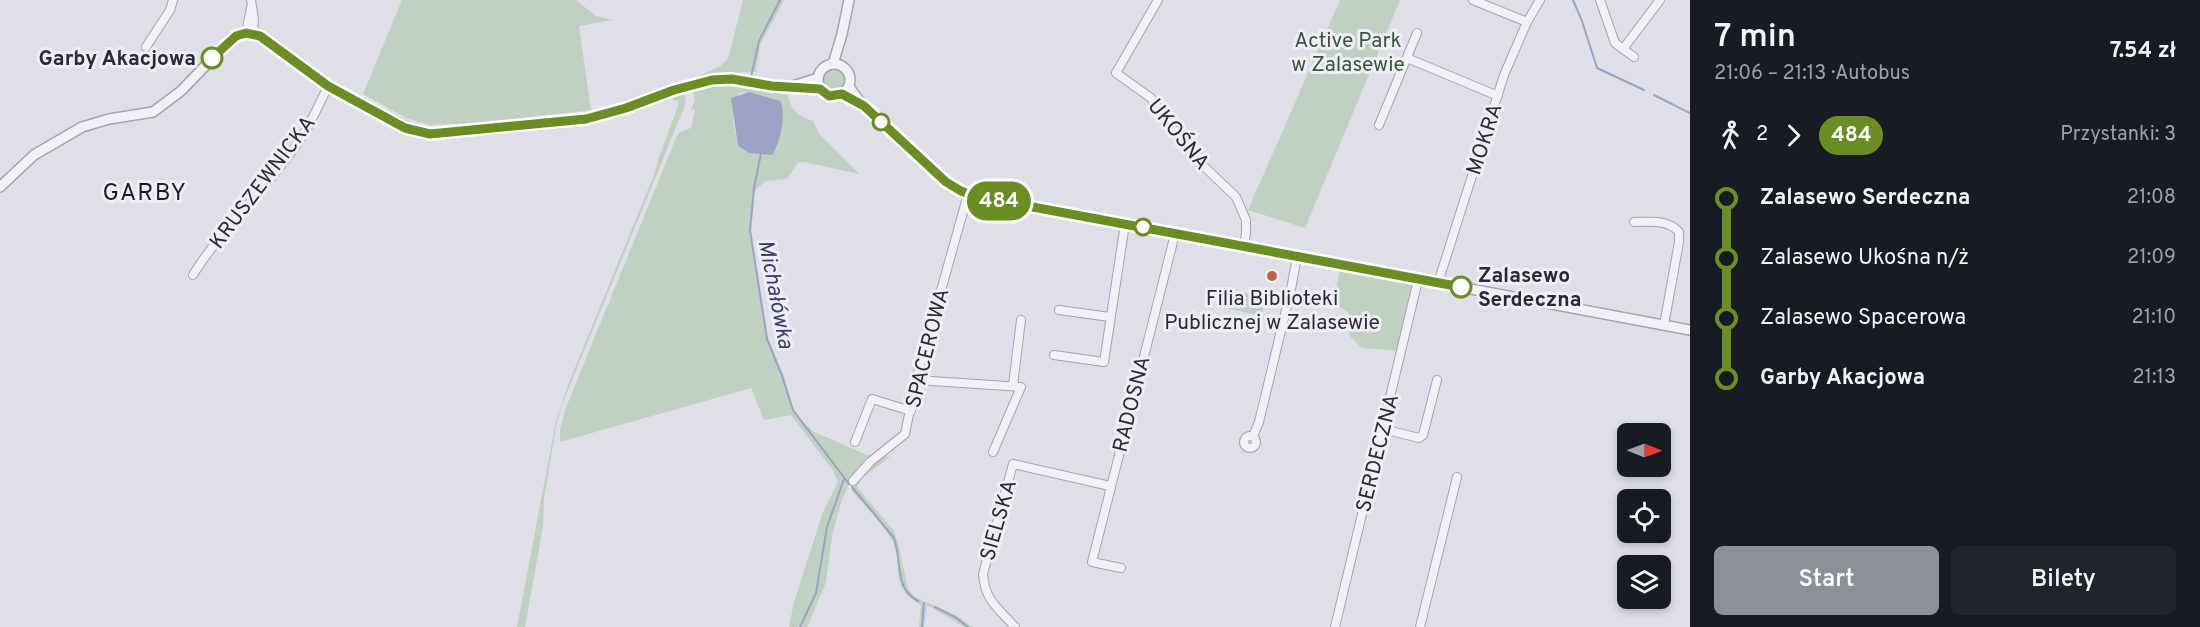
<!DOCTYPE html>
<html lang="pl">
<head>
<meta charset="utf-8">
<style>
  body { margin:0; font-family:Overpass,sans-serif; background:#20242c; color:#f1f3f6; height:100vh; display:flex; flex-direction:column; font-size:22px; white-space:nowrap }
  * { box-sizing:border-box; margin:0 }
  p { font-size:20px; color:#9ea1a6 }
  .icon { flex:none; width:33px; height:33px; fill:none; stroke:currentColor; stroke-width:2; stroke-linecap:round; stroke-linejoin:round }
  .map { position:relative; flex:1; overflow:hidden }
  .side { display:flex; flex-direction:column; background:#171b24; width:510px }
  .side>* { flex:none }
  .badge { padding:0 12px; border-radius:20px; font-size:21px; line-height:39px }
  .needle { width:39px; rotate:91deg }
  .fabs { position:absolute; left:1617px; top:423px; display:grid; gap:12px }
  .fabs a { display:grid; place-items:center; width:54px; height:54px; border-radius:9px; background:#171b24; box-shadow:0 3px 9px #0003; font-size:30px }
  .map>.badge { position:absolute; translate:-50% -50%; box-shadow:0 0 0 3px #fff }
  .legs { display:flex; align-items:center; gap:9px; height:66px; padding:0 24px; font-size:20px }
  .legs p { margin-inline-start:auto }
  .overview { display:flex; align-items:center; justify-content:space-between; height:102px; padding:0 24px }
  h1 { font-size:33px; font-weight:600; line-height:45px }
  .button { display:flex; gap:12px; margin-top:auto; padding:12px 24px }
  .button a { flex:1; height:69px; border-radius:9px; background:#8c9099; color:#fff; font-size:24px; font-weight:600; line-height:69px; text-align:center }
  .button a+a { background:#20242c; color:#f1f3f6 }
  ul { padding:0 24px; list-style:none }
  li { display:flex; align-items:center; gap:21px; height:60px; font-size:22px }
  li i { display:grid; place-items:center; width:9px; height:100%; margin:0 8px; background:currentColor }
  li i::after { content:''; width:15px; height:15px; margin:-8px; border:4px solid; border-radius:50%; background:#171b24 }
  li p { margin-inline-start:auto }
  li:first-child i { background:linear-gradient(#0000 50%,currentColor 0) }
  li:last-child i { background:linear-gradient(currentColor 50%,#0000 0) }
  main { display:flex; flex:1; min-height:0 }
  .map>svg:first-child { display:block }
  .green { fill:#c0d0c1; fill-rule:evenodd }
  .water { fill:#9ca3c4 }
  .lines { fill:none; stroke-linecap:round; stroke-linejoin:round }
  .stream { stroke:#9ca3c4; stroke-width:2 }
  .minor-casing { stroke:#a5a5b0; stroke-width:10 }
  .tertiary-casing { stroke:#a5a5b0; stroke-width:12 }
  .minor { stroke:#f1f1f5; stroke-width:8 }
  .tertiary { stroke:#f1f1f5; stroke-width:9 }
  .line-1-casing { stroke:#fff; stroke-width:14 }
  .line-1 { stroke:#6b8e23; stroke-width:9 }
  .stop-1-dot { fill:#fff; stroke:#6b8e23; stroke-width:3 }
  .poi-dot { fill:#c2604d; stroke:#eeeef4; stroke-width:2 }
  .labels { text-anchor:middle; stroke-width:6; stroke-linejoin:round; paint-order:stroke }
  .park-label { font-size:21px; fill:#37573b; stroke:#eeeef4 }
  .stop-label { font-size:21px; font-weight:bold; fill:#292a3c; stroke:#eeeef4; text-anchor:end }
  .street-label { font-size:21px; fill:#292a3c; stroke:#eeeef4 }
  .poi-label { font-size:21px; fill:#292a3c; stroke:#eeeef4 }
  .water-label { font-size:22px; font-style:italic; fill:#373e6d; stroke:#eeeef4 }
  .quarter-label { font-size:24px; letter-spacing:1.5px; fill:#1b1c2d; stroke:#eeeef4 }
</style>
</head>
<body>
<main>
<div class="map">
<svg width="1690" height="627" viewBox="0 0 1690 627">
  <rect width="100%" height="100%" fill="#dfdfe7"/>
  <!-- green -->
  <g class="green">
    <path d="M402,0H576L596,16L612,20L579,26L591,110L481,123L430,125L406,118L363,94Z"/>
    <path d="M743,0H784L760,45L756,72L719,73L691,81V79L719,67L728,59Z"/>
    <path d="M1340,0H1400L1305,228L1248,210Z"/>
    <circle cx="834" cy="80" r="11"/>
    <path d="M716,84L742,85L788,95C791,111 798,116 813,121L819,134L859,174L804,162L798,163L787,179L765,181L755,191L751,229L754,256L768,338L784,376L793,409L806,427H809L812,431L867,455L876,456L851,480L841,502L832,536L826,582L807,627H789L794,602L823,512L838,482L832,469L791,415L764,420L751,388L560,442V429L565,410L676,138L680,132L691,128L695,109L691,110L695,101L693,93L695,89ZM746,92L779,101L764,155L749,153L738,146L733,122L738,94Z"/>
    <path d="M684,93L686,100L684,108L563,402L557,421L544,499L543,526L525,627H517L556,421L568,385L654,175L659,157L678,106L679,101L673,100V97Z"/>
    <path d="M1340,270L1413,283L1397,351L1362,348L1349,335V313L1333,303Z"/>
    <path d="M1243,292L1254,295L1253,300L1265,303L1261,316L1218,306L1219,300L1239,304Z"/>
    <path d="M879,456L890,457L862,478L857,487L893,530L898,543L908,589L915,597L959,617L972,627H965L927,605L924,627H919L921,605C885,584 907,564 890,537C880,520 864,505 851,490C855,476 869,466 879,456Z"/>
  </g>
  <!-- water -->
  <path class="water" d="M749,92L780,101C787,114 780,143 772,155L749,153L738,146L731,98Z"/>
  <g class="lines">
    <!-- stream -->
    <g class="stream">
      <path d="M1573,0L1582,21L1597,68L1644,90"/>
      <path d="M751,77L759,41L780,0"/>
      <path d="M1654,95L1690,113"/>
      <path d="M761,153L754,188L750,230L767,339L782,376L793,410L849,484"/>
      <path d="M852,487L894,538C902,560 894,589 918,601"/>
      <path d="M935,607L955,617L968,627"/>
      <path d="M800,627L816,593L827,527L844,479"/>
      <path d="M922,627L924,603"/>
    </g>
    <!-- minor casing -->
    <g class="minor-casing">
      <g id="minor">
        <path d="M251,0L254,19L253,33"/>
        <path d="M1158,0L1116,73L1151,98L1190,153L1236,197L1246,220V233L1244,247"/>
        <path d="M1473,0L1527,22"/>
        <path d="M1600,0L1615,43L1634,57"/>
        <path d="M246,33L251,8"/>
        <path d="M146,47L170,10L173,0"/>
        <path d="M1623,49L1660,0"/>
        <path d="M1407,58L1498,96"/>
        <path d="M1379,125L1417,33"/>
        <path d="M1634,222C1650,222 1667,219 1679,232V242L1664,325"/>
        <path d="M193,275C223,226 268,188 300,140C311,123 319,105 328,86"/>
        <path d="M1438,283L1504,75L1527,22L1540,0"/>
        <path d="M1059,310L1110,317"/>
        <path d="M1054,355L1104,362L1125,224"/>
        <path d="M916,380L1021,387L993,452"/>
        <path d="M1013,385L1021,320"/>
        <path d="M1383,429L1419,438L1423,435L1437,380"/>
        <circle cx="1250" cy="442" r="6"/>
        <path d="M1253,436L1259,422L1291,289L1297,257"/>
        <path d="M855,442L872,399L911,411"/>
        <path d="M853,481L870,462L905,434L916,380L968,194"/>
        <path d="M1121,568L1092,562L1175,234"/>
        <path d="M1015,627C998,608 985,601 983,574L1013,464L1110,486"/>
        <path d="M1335,627L1418,280"/>
        <path d="M1420,627L1457,477"/>
      </g>
    </g>
    <!-- tertiary casing -->
    <g class="tertiary-casing">
      <g id="tertiary">
        <path d="M833,64L842,34L849,0"/>
        <circle cx="834" cy="80" r="16"/>
        <path d="M793,86L818,78"/>
        <path d="M849,87L864,107L946,182L961,191L974,196L1690,330"/>
        <path d="M842,94L864,107"/>
        <path d="M0,187L34,155L82,127L109,119L153,112L181,91L232,38L246,33L263,37L328,86L414,131L437,134L566,122L614,112L674,90L712,80L732,79L773,86L820,89"/>
      </g>
    </g>
    <!-- minor -->
    <use href="#minor" class="minor"/>
    <!-- tertiary -->
    <use href="#tertiary" class="tertiary"/>
  </g>
  <g class="lines">
    <!-- line-1 casing -->
    <g class="line-1-casing">
      <path id="line-1" d="M212,58L236,36L246,33L260,36L328,86L405,128L430,134L586,119L626,108L674,90L712,80L732,79L772,86L820,89L829,96L842,94L864,106L946,182L961,191L974,196L1461,287"/>
    </g>
    <!-- line-1 -->
    <use href="#line-1" class="line-1"/>
  </g>
  <!-- markers -->
  <g class="stop-1-dot">
    <circle cx="212" cy="58" r="10"/>
    <circle cx="881" cy="122" r="8"/>
    <circle cx="1143" cy="227" r="8"/>
    <circle cx="1461" cy="287" r="10"/>
  </g>
  <circle class="poi-dot" cx="1272" cy="276" r="6"/>
  <g class="labels">
    <!-- park labels -->
    <g class="park-label">
      <text x="1348" y="47">Active Park<tspan x="1348" dy="24">w Zalasewie</tspan></text>
    </g>
    <!-- stop labels -->
    <g class="stop-label">
      <text x="196" y="65">Garby Akacjowa</text>
      <text x="1478" y="282" text-anchor="start">Zalasewo<tspan x="1478" dy="24">Serdeczna</tspan></text>
    </g>
    <!-- street labels -->
    <g class="street-label">
      <text transform="translate(1179 134) rotate(51)" y="7">UKOŚNA</text>
      <text transform="translate(1484 139) rotate(-72)" y="7">MOKRA</text>
      <text transform="translate(262 182) rotate(-53)" y="7">KRUSZEWNICKA</text>
      <text transform="translate(927 348) rotate(-76)" y="7">SPACEROWA</text>
      <text transform="translate(1131 404) rotate(-76)" y="7">RADOSNA</text>
      <text transform="translate(1377 453) rotate(-76)" y="7">SERDECZNA</text>
      <text transform="translate(998 520) rotate(-74)" y="7">SIELSKA</text>
    </g>
    <!-- poi labels -->
    <g class="poi-label">
      <text x="1272" y="305">Filia Biblioteki<tspan x="1272" dy="24">Publicznej w Zalasewie</tspan></text>
    </g>
    <!-- water labels -->
    <g class="water-label">
      <text transform="translate(777 294) rotate(79)" y="8">Michałówka</text>
    </g>
    <!-- quarter labels -->
    <g class="quarter-label">
      <text x="145" y="200">GARBY</text>
    </g>
  </g>
</svg>
<div class="fabs">
<a><svg class="needle" viewBox="-14 -14 28 28"><path d="M0-13l5 13h-10z" fill="#e53935"/><path d="M0 13l5-13h-10z" fill="#9ea1a6"/></svg></a>
<a><svg class="icon" aria-label="locate" viewBox="0 0 24 24"><circle cx="12" cy="12" r="6"/><path d="M12 2v4M12 18v4M2 12h4M18 12h4"/></svg></a>
<a><svg class="icon" aria-label="layers" viewBox="0 0 24 24"><path d="M12 4l9 5-9 5-9-5zM3 14l9 5 9-5"/></svg></a>
</div>
<b class="badge" style="left:999px;top:201px;background:#6b8e23;color:#fff">484</b>
</div>
<section class="side">
<div class="overview"><div><h1>7 min</h1><p>21:06 – 21:13 · Autobus</p></div><b>7.54 zł</b></div>
<div class="legs"><svg class="icon" aria-label="walk" viewBox="0 0 24 24"><circle cx="13" cy="4" r="2"/><path d="M13 8l-2 6 4 7M11 14l-3 7M7 12l3-4h3l4 4"/></svg>2<svg class="icon" aria-label="forward" viewBox="0 0 24 24"><path d="M9 5l7 7-7 7"/></svg><b class="badge" style="background:#6b8e23;color:#fff">484</b><p>Przystanki: 3</p></div>
<ul>
<li><i style="color:#6b8e23"></i><b>Zalasewo Serdeczna</b><p>21:08</p></li>
<li><i style="color:#6b8e23"></i><span>Zalasewo Ukośna n/ż</span><p>21:09</p></li>
<li><i style="color:#6b8e23"></i><span>Zalasewo Spacerowa</span><p>21:10</p></li>
<li><i style="color:#6b8e23"></i><b>Garby Akacjowa</b><p>21:13</p></li>
</ul>
<div class="button"><a>Start</a><a>Bilety</a></div>
</section>
</main>
</body>
</html>
